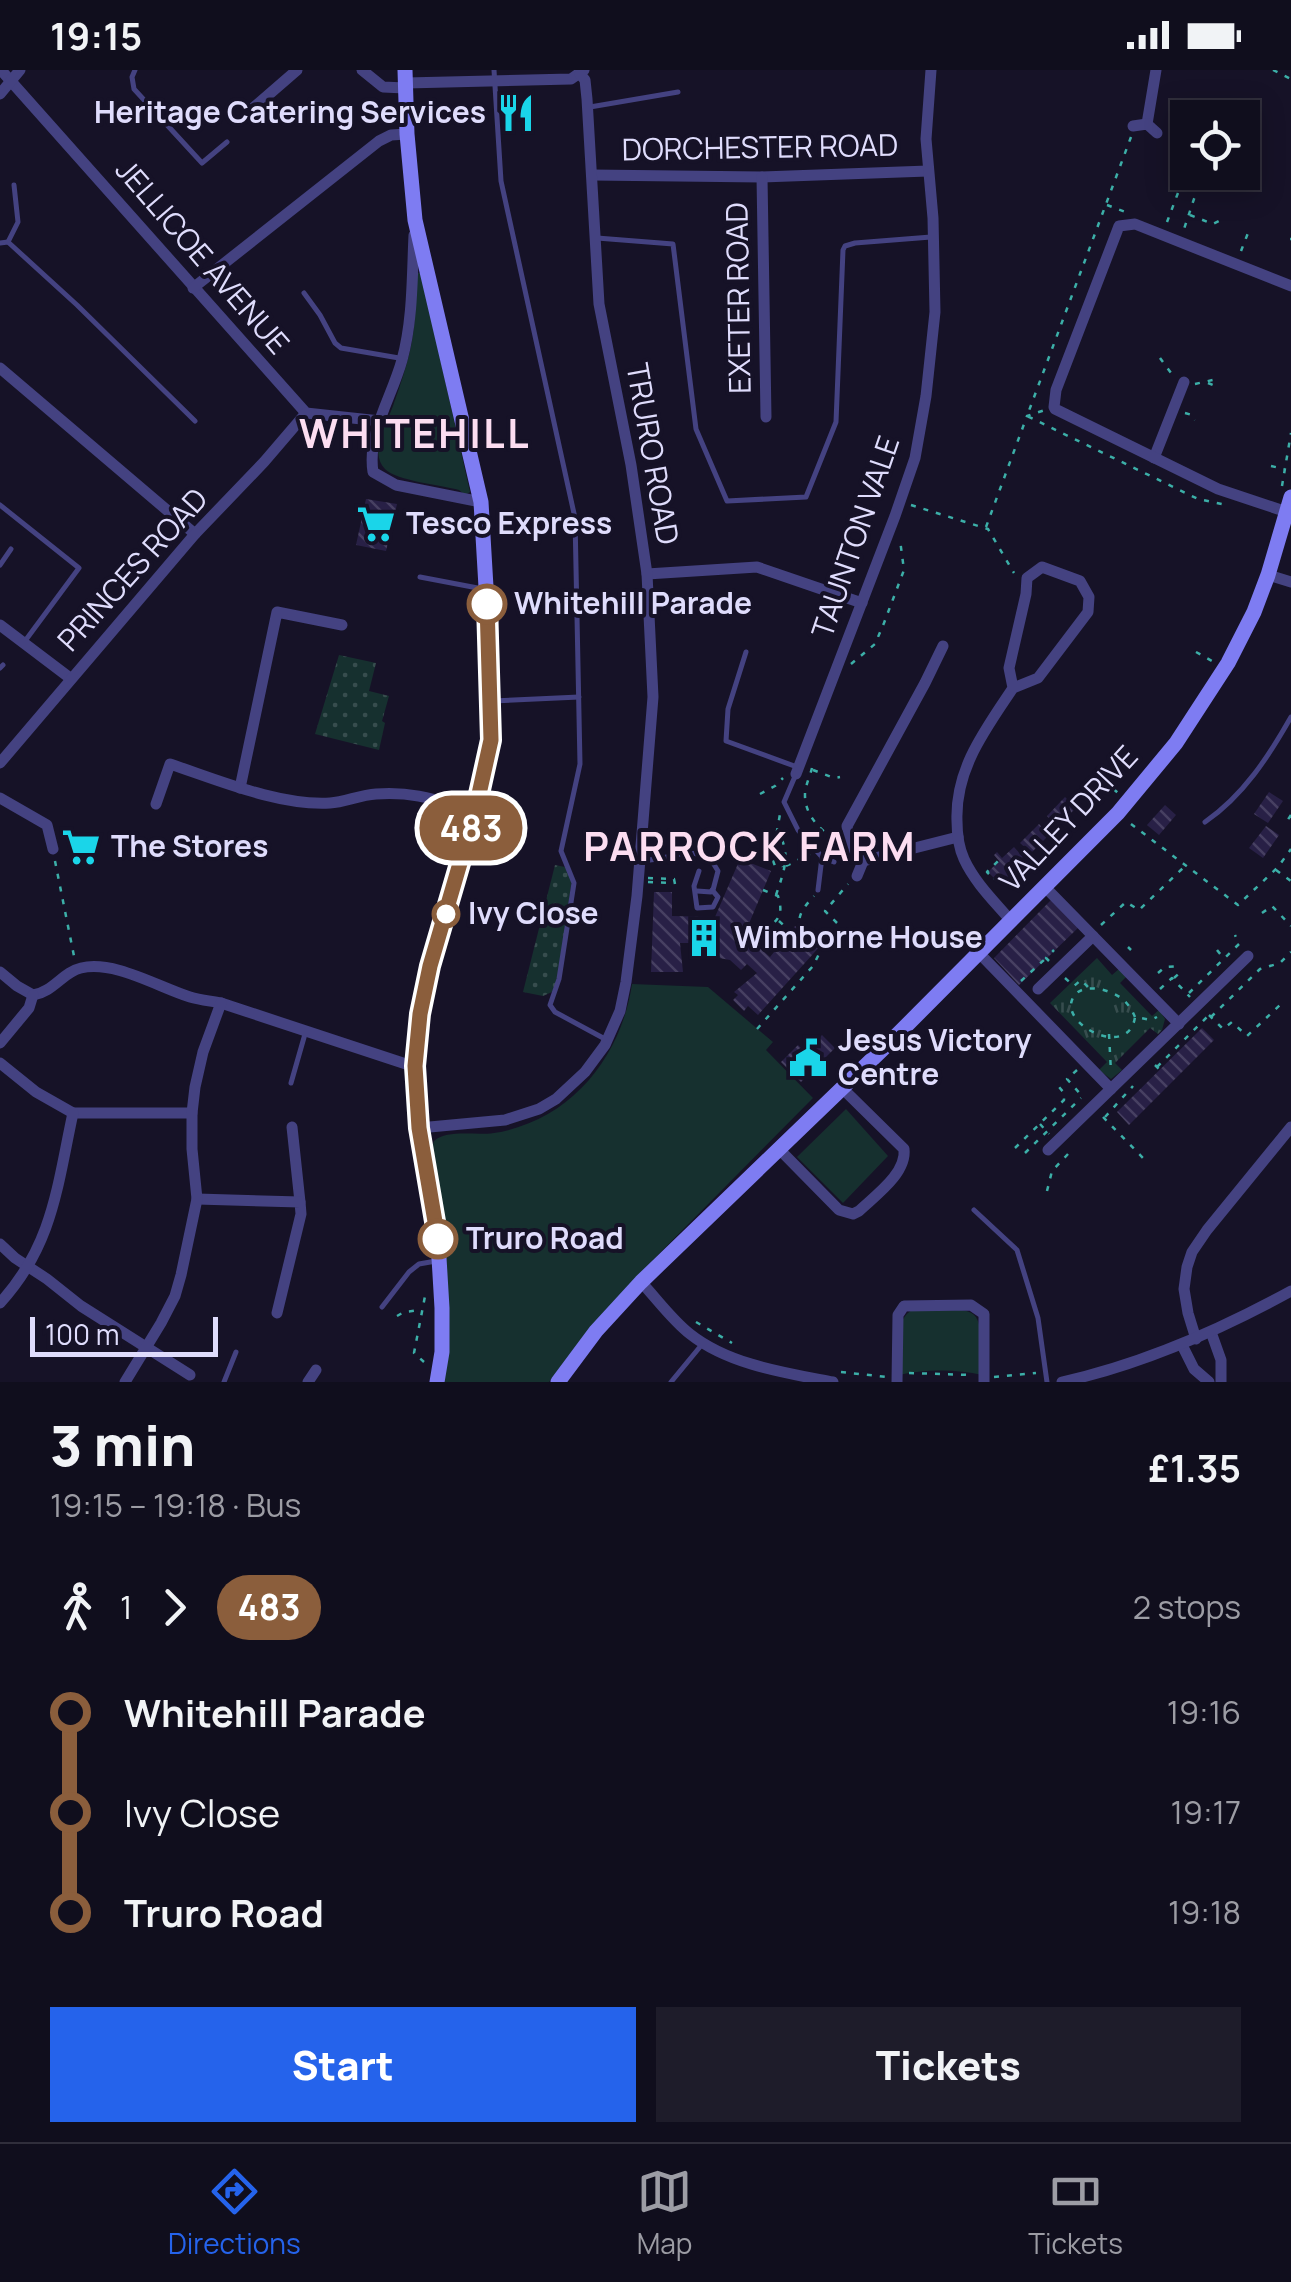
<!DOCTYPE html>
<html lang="en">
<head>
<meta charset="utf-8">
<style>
  body { margin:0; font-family:Manrope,sans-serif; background:#1e1c2a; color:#f1f3f6; height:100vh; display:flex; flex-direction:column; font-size:38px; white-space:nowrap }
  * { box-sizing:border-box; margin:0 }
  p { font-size:32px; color:#9c9ca4 }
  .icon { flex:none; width:55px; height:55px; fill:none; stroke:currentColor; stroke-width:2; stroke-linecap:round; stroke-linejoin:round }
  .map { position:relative; height:1312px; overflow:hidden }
  .panel { display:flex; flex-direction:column; background:#100e1d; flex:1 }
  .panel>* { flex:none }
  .badge { padding:0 20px; border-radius:32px; font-size:35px; line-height:65px }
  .fabs { position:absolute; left:1170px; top:30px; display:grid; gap:20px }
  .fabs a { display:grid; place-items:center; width:90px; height:90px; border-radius:0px; background:#100e1d; box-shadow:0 5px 25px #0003,0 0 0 2px #302e3b; font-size:50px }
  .scale { position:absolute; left:30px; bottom:25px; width:188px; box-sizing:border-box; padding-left:10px; border:5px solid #dfdcfc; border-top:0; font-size:28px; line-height:35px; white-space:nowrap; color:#dfdcfc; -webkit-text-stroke:8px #161227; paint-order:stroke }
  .map>.badge { position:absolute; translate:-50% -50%; box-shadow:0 0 0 5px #fff }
  .legs { display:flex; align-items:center; gap:15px; height:110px; padding:0 50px; font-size:32px }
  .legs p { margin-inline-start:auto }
  .headline { display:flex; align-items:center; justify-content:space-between; height:170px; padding:0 50px }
  h1 { font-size:55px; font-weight:800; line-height:75px }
  .primary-button { display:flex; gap:20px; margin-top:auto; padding:20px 50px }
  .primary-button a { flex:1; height:115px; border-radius:0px; background:#2563eb; color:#fff; font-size:40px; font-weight:800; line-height:115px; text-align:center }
  .primary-button a+a { background:#1e1c2a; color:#f1f3f6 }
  ul { padding:0 50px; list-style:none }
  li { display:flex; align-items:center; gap:35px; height:100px; font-size:38px }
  li i { display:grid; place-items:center; width:15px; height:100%; margin:0 12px; background:currentColor }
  li i::after { content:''; width:25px; height:25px; margin:-12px; border:8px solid; border-radius:50%; background:#100e1d }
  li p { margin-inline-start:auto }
  li:first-child i { background:linear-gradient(#0000 50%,currentColor 0) }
  li:last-child i { background:linear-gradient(currentColor 50%,#0000 0) }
  .status { display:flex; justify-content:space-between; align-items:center; height:70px; padding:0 50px; background:#100e1d; direction:ltr }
  .status svg { height:28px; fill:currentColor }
  .menu { display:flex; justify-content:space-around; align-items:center; height:140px; border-top:2px solid #302e3b; background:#100e1d; font-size:28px; color:#9c9ca4 }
  .menu a { display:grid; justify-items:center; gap:5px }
  .menu .active { color:#2563eb }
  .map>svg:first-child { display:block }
  .grass { fill:#16302f }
  .park { fill:url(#park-tufts) }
  .garden { fill:url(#garden-dots) }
  .building { fill:url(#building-back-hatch) }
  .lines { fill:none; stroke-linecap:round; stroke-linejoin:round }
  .path { stroke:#3cafa8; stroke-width:2.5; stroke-dasharray:5 8; stroke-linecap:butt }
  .lane { stroke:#444281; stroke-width:5 }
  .street { stroke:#444281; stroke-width:11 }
  .secondary { stroke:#7e7cf2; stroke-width:15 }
  .line-1-casing { stroke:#fff; stroke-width:22 }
  .line-1 { stroke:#8b5e3c; stroke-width:15 }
  .stop-1-dot { fill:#fff; stroke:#8b5e3c; stroke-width:5 }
  .labels { text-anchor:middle; stroke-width:8; stroke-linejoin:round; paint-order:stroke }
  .poi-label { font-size:30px; font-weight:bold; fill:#dfdcfc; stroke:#161227; text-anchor:start }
  .street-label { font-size:30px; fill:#dfdcfc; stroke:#161227 }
  .stop-label { font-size:30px; font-weight:bold; fill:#dfdcfc; stroke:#161227; text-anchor:start }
  .district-label { font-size:40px; font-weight:bold; letter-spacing:2.5px; fill:#fcddf1; stroke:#161227 }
</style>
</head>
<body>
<div class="status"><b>19:15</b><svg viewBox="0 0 49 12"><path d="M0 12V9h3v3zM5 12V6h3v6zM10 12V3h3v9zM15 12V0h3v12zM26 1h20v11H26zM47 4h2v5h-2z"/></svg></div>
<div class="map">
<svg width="1291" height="1312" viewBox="0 0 1291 1312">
  <defs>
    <pattern id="park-tufts" width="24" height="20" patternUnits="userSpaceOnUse" patternTransform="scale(2.5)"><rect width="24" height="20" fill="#16302f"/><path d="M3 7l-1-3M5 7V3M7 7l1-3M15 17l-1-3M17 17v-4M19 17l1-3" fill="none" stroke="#374d4e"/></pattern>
    <pattern id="garden-dots" width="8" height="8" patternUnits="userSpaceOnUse" patternTransform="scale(2.5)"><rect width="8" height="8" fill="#16302f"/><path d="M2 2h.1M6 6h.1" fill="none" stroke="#374d4e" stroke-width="1.8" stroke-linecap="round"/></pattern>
    <pattern id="building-back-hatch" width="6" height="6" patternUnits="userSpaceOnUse" patternTransform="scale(2.5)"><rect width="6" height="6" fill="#282046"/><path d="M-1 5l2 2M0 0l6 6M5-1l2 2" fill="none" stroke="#474062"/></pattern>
  </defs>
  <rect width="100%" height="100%" fill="#161227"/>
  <!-- grass -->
  <g class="grass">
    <path d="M417,203H421L470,422L465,425L459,420C441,415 397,411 385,399C368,381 388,352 394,333C400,316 406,298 410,281C416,255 416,229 417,203Z"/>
    <path d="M632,914L708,917L773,972L766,980L813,1028L645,1198L591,1256L549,1312H444C451,1233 448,1159 431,1081L434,1071C448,1059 475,1066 494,1063C570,1051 621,988 632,914Z"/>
    <path d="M846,1039L888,1086L843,1133L797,1087Z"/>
    <path d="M914,1239C986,1239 980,1233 982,1305C957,1299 924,1299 899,1305C899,1284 892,1249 914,1239Z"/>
  </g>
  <!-- park -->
  <path class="park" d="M1097,888L1112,905L1119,899L1127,906L1120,913L1152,946L1159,940L1165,949L1162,960L1158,964L1150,958L1115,993L1122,1000L1111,1009L1099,1000L1107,992L1050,933Z"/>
  <!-- garden -->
  <g class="garden">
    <path d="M339,585L376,593L369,621L389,626L382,651L385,653L379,680L315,664Z"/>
    <path d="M555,795L565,797L572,809L557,911L552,922L543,926L523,922Z"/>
  </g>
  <!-- building -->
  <g class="building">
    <path d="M366,429L397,434L386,481L356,475Z"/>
    <path d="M1269,722L1283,731L1268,753L1254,744Z"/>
    <path d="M1065,727L1076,738L1057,756L1047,746Z"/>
    <path d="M1165,735L1176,745L1159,765L1147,755Z"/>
    <path d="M1039,754L1049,765L1031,783L1020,773Z"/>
    <path d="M1266,756L1279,765L1263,788L1249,778Z"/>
    <path d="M1014,777L1023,787L1018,791L1019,792L1011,797L1016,802L1005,811L999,804L994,808L988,802L999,791L994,785L997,782L1002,788Z"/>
    <path d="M740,789L771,801L748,856L759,866L753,872L770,887L795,856L803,863L805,861L813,869L815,867L822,874L758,945L748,936L744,941L733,930L738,925L734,922L757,903L747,894L741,900L730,890L719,888L711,882L690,879V873H680L683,902H651L654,822H672V846L715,847Z"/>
    <path d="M1052,829L1079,857L1019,915L994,888Z"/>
    <path d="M1202,958L1214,970L1129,1055L1117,1042Z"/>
    <path d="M822,965L835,978L801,1012L781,992L798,975L805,982Z"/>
  </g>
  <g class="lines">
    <!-- path -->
    <g class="path">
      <path d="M1273,0L1291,9"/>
      <path d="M1131,67L1027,346L1198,429L1222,434"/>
      <path d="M1199,120L1206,118L1209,110"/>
      <path d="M1107,135L1128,143"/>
      <path d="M1190,145L1213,154L1219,151"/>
      <path d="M1167,152L1181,115L1197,120L1183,162"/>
      <path d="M1290,169H1291"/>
      <path d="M1241,181L1248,163"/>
      <path d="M1160,288L1174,307"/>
      <path d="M1208,313L1220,318"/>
      <path d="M1195,314L1217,309"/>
      <path d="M1185,343L1192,345L1195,350"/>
      <path d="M1271,396L1284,399"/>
      <path d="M1282,416L1291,363"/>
      <path d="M911,435L988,459L1014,503"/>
      <path d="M986,457L1027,346L1045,340"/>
      <path d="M1196,582L1212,591"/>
      <path d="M851,594L875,574L884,553L904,500L900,470"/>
      <path d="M812,698C810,706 806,714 805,723C804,745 820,760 837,771"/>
      <path d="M813,700L834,708L840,707"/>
      <path d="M1112,700L1104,711L1118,723"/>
      <path d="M760,724L775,716L783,708"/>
      <path d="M1291,745L1287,751L1291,755"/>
      <path d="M1131,754L1238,835L1278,797L1291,779"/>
      <path d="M741,790L743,785L761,777L770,796H775L767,775L771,773L783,797"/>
      <path d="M55,791L74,886"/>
      <path d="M786,796L810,784"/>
      <path d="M1276,800L1291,811"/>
      <path d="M989,804L987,802L998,791L997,789"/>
      <path d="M648,808L674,809L675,814"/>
      <path d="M994,810L1000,805"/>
      <path d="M648,812L670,813"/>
      <path d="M763,820L778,826C782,840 782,847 770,856"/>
      <path d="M776,825C784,801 792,783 777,761L780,744"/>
      <path d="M1262,843L1272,836L1291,856"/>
      <path d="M779,851L790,861"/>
      <path d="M837,853L825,841L848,814"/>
      <path d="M1101,855L1126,832L1139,840L1183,798"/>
      <path d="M1128,877L1131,880"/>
      <path d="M1217,880L1225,890"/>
      <path d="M1049,891L1046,888L1054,880"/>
      <path d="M1158,903L1165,897L1180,896"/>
      <path d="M1065,908L1074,916L1081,910L1088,917"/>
      <path d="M1174,908L1183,900"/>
      <path d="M1021,911L1045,889"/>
      <path d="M1160,919L1172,908L1190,927"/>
      <path d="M1189,923L1239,874L1235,865"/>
      <path d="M1209,945L1223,959L1232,952L1247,966L1280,935"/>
      <path d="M1135,947C1132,940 1128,933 1121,928C1109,919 1079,911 1072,930C1062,956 1129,989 1135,947L1151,950L1157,947"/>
      <path d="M1211,947L1260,899L1280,893L1291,882"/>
      <path d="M757,959L813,896L822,878C801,855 788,854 814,826"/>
      <path d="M1109,964L1111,1002"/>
      <path d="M1155,995L1159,999"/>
      <path d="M1157,997L1209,945"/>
      <path d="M1077,1000L1067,1009L1083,1027"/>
      <path d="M1103,1047L1143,1088"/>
      <path d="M1105,1047L1133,1016"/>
      <path d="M1040,1054L1049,1064"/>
      <path d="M1015,1078L1064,1030V1023L1059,1017"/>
      <path d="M1025,1083L1081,1028"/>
      <path d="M1047,1121L1052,1101L1068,1084"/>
      <path d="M397,1246L404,1242L421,1240"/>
      <path d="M696,1252L732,1273"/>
      <path d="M424,1292L414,1283L426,1221"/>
      <path d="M841,1302L887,1307"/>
      <path d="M909,1303L971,1305"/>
      <path d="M994,1307L1036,1303"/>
    </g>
    <!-- lane -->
    <g class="lane">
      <path d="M135,0L132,7L134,19L202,93L227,72"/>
      <path d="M494,0L501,111L575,448L580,694L561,781L574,813L559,909L550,935L555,942L605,969"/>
      <path d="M590,37L678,22"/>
      <path d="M597,168L673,174L696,359L727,431L806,427L836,352L843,180L845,176L855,173L931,167"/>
      <path d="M8,172L18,152L14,115"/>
      <path d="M0,173L8,172L77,235L195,351"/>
      <path d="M304,223L320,245L335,273L341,278L399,288"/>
      <path d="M0,435L79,498L25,571"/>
      <path d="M0,495L11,479"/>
      <path d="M420,507L483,519"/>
      <path d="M746,582L728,639L726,671L797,697"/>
      <path d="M0,598L3,595"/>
      <path d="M492,631L579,627"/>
      <path d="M796,704L784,732L798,760L822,787L818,820"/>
      <path d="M1205,752C1243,726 1269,686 1291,647"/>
      <path d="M822,787L834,792"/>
      <path d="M643,790C669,791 683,776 710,788L718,801L713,820L711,822L697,821"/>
      <path d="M699,801L694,816L697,838L713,837L718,827L712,820"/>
      <path d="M291,1013L305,964"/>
      <path d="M974,1140L1017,1180L1038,1248L1047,1312"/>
      <path d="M382,1237L409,1202L419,1194L436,1191"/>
      <path d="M224,1312L236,1282"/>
      <path d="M671,1312L704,1272"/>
    </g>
    <!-- street -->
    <g class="street">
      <path d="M1,0L306,343L380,351"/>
      <path d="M362,0L383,17L405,18"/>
      <path d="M406,13L571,9L584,0"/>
      <path d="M0,24L20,0"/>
      <path d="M252,39L297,0"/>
      <path d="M1147,54L1156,0"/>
      <path d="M1133,56L1147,54L1157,63"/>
      <path d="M592,105L762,107L928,101"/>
      <path d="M762,107L766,347"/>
      <path d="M414,165C412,206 413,250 402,290C392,327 367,363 373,402L396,415L481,432"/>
      <path d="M193,218L379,71L391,65L407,64"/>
      <path d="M0,298L195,464"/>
      <path d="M1154,388L1184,312"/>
      <path d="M1287,442L1218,419L1055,339L1054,337L1056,320L1119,156L1135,154L1291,216"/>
      <path d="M647,504L757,497L862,533"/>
      <path d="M1268,505L1291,512"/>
      <path d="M0,555L70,608"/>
      <path d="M943,576L925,613L847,756C849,771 851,784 867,790L958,767"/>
      <path d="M0,693L195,464L264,392L306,343"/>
      <path d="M796,704L895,446L915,388L926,326L935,242L933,148L926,69L931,0"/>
      <path d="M240,718L277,542L342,555"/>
      <path d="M0,728L47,755L53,779"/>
      <path d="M156,734L170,694C218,710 279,736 330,733C345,732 360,725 376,724C415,721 439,731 475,741"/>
      <path d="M857,806L864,789"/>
      <path d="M1045,817L1179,954"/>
      <path d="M1011,851C995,832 975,813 964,789C959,778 957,764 957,751C955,699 985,660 1013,618L1009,598L1026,524L1027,508L1042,497L1080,511L1089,527L1088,542L1038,608L1013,618"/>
      <path d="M979,883L1111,1019"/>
      <path d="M0,902L17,916L33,925"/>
      <path d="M1038,919L1093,866"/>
      <path d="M33,925C53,922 63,902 81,898C114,890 158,917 190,927C200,930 211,931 221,933L415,997"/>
      <path d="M0,973L29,938L33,925"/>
      <path d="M0,993L36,1022L73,1043H192"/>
      <path d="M292,1057L300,1132"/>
      <path d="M419,1058L505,1050L539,1039L556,1029L585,1002L605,975L620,941L626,912L637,826L653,627L647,504L631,395L599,234L587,29L585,10L580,4"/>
      <path d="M779,1079L839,1140L853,1144L859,1141C876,1125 907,1103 904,1079L842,1018"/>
      <path d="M1048,1080L1248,886"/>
      <path d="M197,1129L300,1132L301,1144L277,1243"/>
      <path d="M0,1174L15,1188L47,1209L81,1236L190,1305"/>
      <path d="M641,1212C657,1229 672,1250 690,1264C729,1295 786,1303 833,1312"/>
      <path d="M0,1233C53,1175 57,1117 73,1043"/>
      <path d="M1211,1262L1221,1290V1312"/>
      <path d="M1196,1269L1188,1243L1184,1219L1187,1197L1192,1182L1207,1160L1291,1057"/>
      <path d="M1182,1275L1194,1299L1209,1312"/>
      <path d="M125,1312L161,1253L175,1226L181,1205L197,1129L192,1079V1043L195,1017L203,982L221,933"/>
      <path d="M308,1312L316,1300"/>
      <path d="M897,1312L898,1245L904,1236L971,1235L984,1244V1312"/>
      <path d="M1062,1312C1143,1294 1218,1261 1291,1221"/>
    </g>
    <!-- secondary -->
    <g class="secondary">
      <path d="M405,0L407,64L415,150L481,432L487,534L491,670L475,741L430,896L420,945L415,997L419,1058L438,1171L442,1238V1282L437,1312"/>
      <path d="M558,1312L596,1261L641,1212L888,974L1118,743L1176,673L1228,593L1254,542L1268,505L1291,427"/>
    </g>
  </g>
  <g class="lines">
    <!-- line-1 casing -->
    <g class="line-1-casing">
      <path id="line-1" d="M438,1169L419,1058L415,996L420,944L430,896L475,742L491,670L487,534"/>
    </g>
    <!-- line-1 -->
    <use href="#line-1" class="line-1"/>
  </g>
  <!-- icons -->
  <defs>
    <g id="restaurant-bare" transform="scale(3)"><path d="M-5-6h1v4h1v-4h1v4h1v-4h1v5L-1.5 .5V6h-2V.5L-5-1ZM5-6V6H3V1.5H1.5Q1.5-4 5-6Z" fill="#1ad5e9" stroke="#161227" stroke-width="2.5" paint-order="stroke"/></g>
    <g id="supermarket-bare" transform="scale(3)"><path d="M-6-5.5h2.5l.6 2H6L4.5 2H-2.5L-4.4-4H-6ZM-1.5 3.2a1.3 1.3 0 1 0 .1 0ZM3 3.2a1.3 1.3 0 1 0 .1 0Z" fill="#1ad5e9" stroke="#161227" stroke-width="2.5" paint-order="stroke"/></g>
    <g id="building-bare" transform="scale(3)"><path d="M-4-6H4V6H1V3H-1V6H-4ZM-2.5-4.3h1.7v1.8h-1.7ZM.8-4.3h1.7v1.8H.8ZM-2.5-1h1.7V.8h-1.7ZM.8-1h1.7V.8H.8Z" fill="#1ad5e9" stroke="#161227" stroke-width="2.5" paint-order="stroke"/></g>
    <g id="civic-bare" transform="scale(3)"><path d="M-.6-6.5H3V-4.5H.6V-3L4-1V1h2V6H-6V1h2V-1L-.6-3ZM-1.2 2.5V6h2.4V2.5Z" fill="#1ad5e9" stroke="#161227" stroke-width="2.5" paint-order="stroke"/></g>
  </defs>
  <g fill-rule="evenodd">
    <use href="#restaurant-bare" x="516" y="43"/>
    <use href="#supermarket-bare" x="376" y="454"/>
    <use href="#supermarket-bare" x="81" y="777"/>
    <use href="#building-bare" x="704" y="868"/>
    <use href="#civic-bare" x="808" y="988"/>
  </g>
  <!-- markers -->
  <g class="stop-1-dot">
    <circle cx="487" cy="534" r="18"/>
    <circle cx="446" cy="844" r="12"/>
    <circle cx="438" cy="1169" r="18"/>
  </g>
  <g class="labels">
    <!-- poi labels -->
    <g class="poi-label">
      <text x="486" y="53" text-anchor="end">Heritage Catering Services</text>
      <text x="406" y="464">Tesco Express</text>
      <text x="111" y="787">The Stores</text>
      <text x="734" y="878">Wimborne House</text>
      <text x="838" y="981">Jesus Victory<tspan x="838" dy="34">Centre</tspan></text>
    </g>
    <!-- street labels -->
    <g class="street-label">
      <text transform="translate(760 78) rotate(-1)" y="10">DORCHESTER ROAD</text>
      <text transform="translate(202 187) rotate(49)" y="10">JELLICOE AVENUE</text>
      <text transform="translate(739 228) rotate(-91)" y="10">EXETER ROAD</text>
      <text transform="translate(652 384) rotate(80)" y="10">TRURO ROAD</text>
      <text transform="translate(856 467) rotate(-71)" y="10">TAUNTON VALE</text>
      <text transform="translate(133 500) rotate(-48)" y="10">PRINCES ROAD</text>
      <text transform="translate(1069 749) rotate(-47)" y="10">VALLEY DRIVE</text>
    </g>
    <!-- stop labels -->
    <g class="stop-label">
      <text x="514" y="544">Whitehill Parade</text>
      <text x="468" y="854">Ivy Close</text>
      <text x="466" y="1179">Truro Road</text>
    </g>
    <!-- district labels -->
    <g class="district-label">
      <text x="415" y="378">WHITEHILL</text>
      <text x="750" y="791">PARROCK FARM</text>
    </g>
  </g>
</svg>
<div class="fabs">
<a><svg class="icon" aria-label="locate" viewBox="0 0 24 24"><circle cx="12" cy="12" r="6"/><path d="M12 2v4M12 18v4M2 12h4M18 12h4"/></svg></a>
</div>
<div class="scale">100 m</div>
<b class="badge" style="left:471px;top:758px;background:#8b5e3c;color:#fff">483</b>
</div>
<section class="panel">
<div class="headline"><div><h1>3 min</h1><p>19:15 – 19:18 · Bus</p></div><b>£1.35</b></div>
<div class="legs"><svg class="icon" aria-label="walk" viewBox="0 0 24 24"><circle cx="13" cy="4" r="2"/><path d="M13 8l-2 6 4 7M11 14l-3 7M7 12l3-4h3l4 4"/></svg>1<svg class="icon" aria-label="forward" viewBox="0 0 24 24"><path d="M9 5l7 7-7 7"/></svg><b class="badge" style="background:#8b5e3c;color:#fff">483</b><p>2 stops</p></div>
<ul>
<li><i style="color:#8b5e3c"></i><b>Whitehill Parade</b><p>19:16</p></li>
<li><i style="color:#8b5e3c"></i><span>Ivy Close</span><p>19:17</p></li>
<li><i style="color:#8b5e3c"></i><b>Truro Road</b><p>19:18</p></li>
</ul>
<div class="primary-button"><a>Start</a><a>Tickets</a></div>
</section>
<nav class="menu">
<a class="active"><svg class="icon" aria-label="directions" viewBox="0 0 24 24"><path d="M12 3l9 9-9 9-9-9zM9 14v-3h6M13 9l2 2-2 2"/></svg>Directions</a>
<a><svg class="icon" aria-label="map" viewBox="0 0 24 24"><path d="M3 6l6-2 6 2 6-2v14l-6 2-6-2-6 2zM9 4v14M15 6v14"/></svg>Map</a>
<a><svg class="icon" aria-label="tickets" viewBox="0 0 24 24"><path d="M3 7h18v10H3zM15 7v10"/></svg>Tickets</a>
</nav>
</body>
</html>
